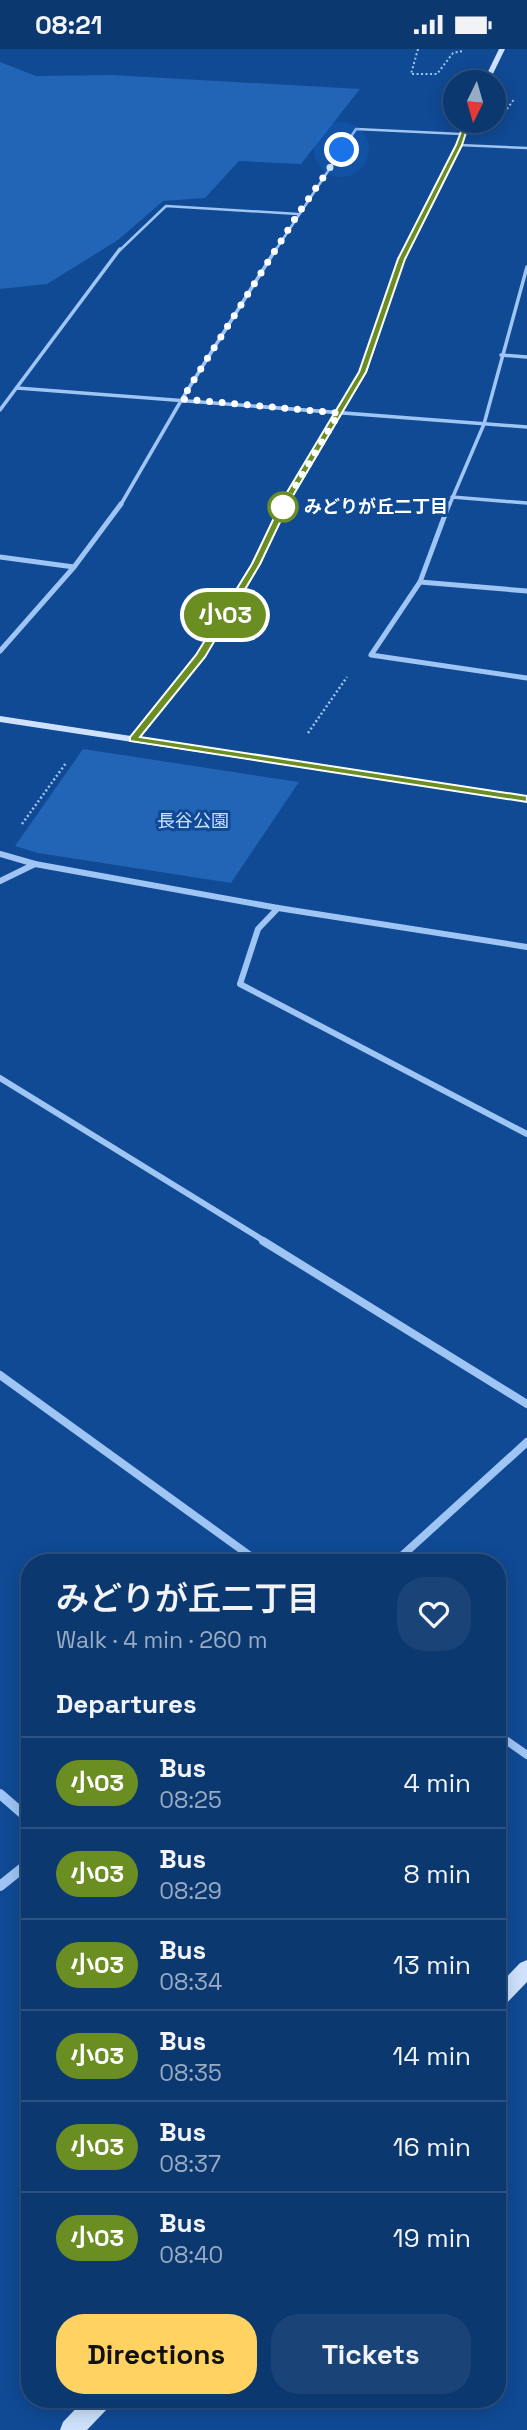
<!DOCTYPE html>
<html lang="en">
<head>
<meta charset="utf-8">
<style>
  body { margin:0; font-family:"Space Grotesk","Noto Sans JP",sans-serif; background:#1a4378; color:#f1f3f6; height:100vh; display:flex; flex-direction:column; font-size:26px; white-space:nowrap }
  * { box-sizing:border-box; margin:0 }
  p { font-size:23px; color:#9aacc3 }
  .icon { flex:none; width:38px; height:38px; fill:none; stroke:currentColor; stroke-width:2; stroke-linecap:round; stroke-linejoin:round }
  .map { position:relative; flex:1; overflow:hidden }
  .sheet { position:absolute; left:21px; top:1505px; width:485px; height:854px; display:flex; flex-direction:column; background:#0c3870; border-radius:28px; box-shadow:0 4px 18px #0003,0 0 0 2px #2c5283 }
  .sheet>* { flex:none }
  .badge { padding:0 14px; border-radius:23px; font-size:24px; line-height:46px }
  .needle { width:46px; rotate:185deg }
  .buttons { position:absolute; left:443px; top:21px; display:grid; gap:14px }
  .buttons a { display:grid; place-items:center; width:63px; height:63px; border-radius:50%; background:#0c3870; box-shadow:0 4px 18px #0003,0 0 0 2px #2c5283; font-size:35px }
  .you { position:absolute; width:35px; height:35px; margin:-18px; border:5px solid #fff; border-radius:50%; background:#1a73e8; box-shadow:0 0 0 10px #1a73e833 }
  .map>.badge { position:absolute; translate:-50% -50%; box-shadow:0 0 0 4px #fff }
  h2 { padding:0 35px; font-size:26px; line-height:63px }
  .round { display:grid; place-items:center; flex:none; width:74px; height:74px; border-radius:28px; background:#1a4378 }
  .overview { display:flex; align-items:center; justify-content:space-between; height:119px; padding:0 35px }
  h1 { font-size:33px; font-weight:600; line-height:52px }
  .action { display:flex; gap:14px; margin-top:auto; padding:14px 35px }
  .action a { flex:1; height:80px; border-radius:28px; background:#ffd261; color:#111; font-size:28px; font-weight:600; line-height:80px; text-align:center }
  .action a+a { background:#1a4378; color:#f1f3f6 }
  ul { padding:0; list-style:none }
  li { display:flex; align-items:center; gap:21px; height:91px; padding:0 35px; border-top:2px solid #2c5283 }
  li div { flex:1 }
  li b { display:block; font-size:26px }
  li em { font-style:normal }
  li .badge { min-width:77px; font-weight:700; text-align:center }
  .status { display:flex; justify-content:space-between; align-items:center; height:49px; padding:0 35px; background:#0c3870; direction:ltr }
  .status svg { height:19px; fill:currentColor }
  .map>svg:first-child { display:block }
  .green { fill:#2264b5 }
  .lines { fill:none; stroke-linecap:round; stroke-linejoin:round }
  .path-far1 { stroke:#9fc5f4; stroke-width:2; stroke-dasharray:2 2.5; stroke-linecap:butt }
  .path { stroke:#9fc5f4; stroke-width:2.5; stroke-dasharray:2 2.5; stroke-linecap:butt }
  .street-far5 { stroke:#9fc5f4; stroke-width:2.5 }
  .street-far4 { stroke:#9fc5f4; stroke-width:3.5 }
  .street-far3 { stroke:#9fc5f4; stroke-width:5 }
  .street-far2 { stroke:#9fc5f4; stroke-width:6 }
  .street-far1 { stroke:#9fc5f4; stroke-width:8 }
  .street { stroke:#9fc5f4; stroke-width:10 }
  .secondary { fill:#cee2fd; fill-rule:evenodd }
  .line { fill:#6b8e23; stroke:#fff; stroke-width:2 }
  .walk { stroke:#fff; stroke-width:7; stroke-dasharray:0 12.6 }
  .stop-dot { fill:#fff; stroke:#6b8e23; stroke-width:3.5 }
  .labels { text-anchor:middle; stroke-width:6; stroke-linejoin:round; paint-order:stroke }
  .far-stop-label { font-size:18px; font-weight:bold; fill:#fff; stroke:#104a95; text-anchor:start }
  .far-park-label { font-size:18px; fill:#c7e0fe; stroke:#104a95 }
</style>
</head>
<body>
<div class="status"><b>08:21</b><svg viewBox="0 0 49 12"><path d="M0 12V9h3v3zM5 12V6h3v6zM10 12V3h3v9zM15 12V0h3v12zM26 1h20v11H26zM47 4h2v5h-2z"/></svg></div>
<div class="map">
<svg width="527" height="2381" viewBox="0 0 527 2381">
  <rect width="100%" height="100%" fill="#104a95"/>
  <!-- green -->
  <g class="green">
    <path d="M0,13L36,27L112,26L360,40L301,115L239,112L205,149L163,152L118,191L47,235L0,240Z"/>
    <path d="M83,700L299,733L231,834L38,804L15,797Z"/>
  </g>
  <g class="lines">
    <!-- path-far1 -->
    <g class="path-far1">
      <path d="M418,0L411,25H437L453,4L463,2"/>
      <path d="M507,60L515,49"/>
    </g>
    <!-- path -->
    <g class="path">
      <path d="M308,684L347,628"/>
      <path d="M22,775L66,714"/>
    </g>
    <!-- street-far5 -->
    <g class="street-far5">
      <path d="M459,96L527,99"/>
      <path d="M119,202L166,157L298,165"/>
      <path d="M275,202L356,80L461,85"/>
    </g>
    <!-- street-far4 -->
    <g class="street-far4">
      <path d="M501,306L527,308"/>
      <path d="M17,339L527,378"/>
      <path d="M0,361L120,200"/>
      <path d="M452,448L527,454"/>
      <path d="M120,457L182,350L276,200"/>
      <path d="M449,457L484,375L527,218"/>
    </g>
    <!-- street-far3 -->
    <g class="street-far3">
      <path d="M449,455L420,533L371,606L527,629"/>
      <path d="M0,508L74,518"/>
      <path d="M420,533L527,542"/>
      <path d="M0,602L74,518L121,455"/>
    </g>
    <!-- street-far2 -->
    <g class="street-far2">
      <path d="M0,805L35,815L278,859L527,898"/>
      <path d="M0,832L35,815"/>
      <path d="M278,859L258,880L240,935L527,1085"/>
      <path d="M0,1029L266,1193"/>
    </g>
    <!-- street-far1 -->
    <g class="street-far1">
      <path d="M263,1192L527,1355"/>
      <path d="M0,1326L260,1514"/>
      <path d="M394,1514L527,1393"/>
      <path d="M497,1685L527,1706"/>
    </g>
    <!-- street -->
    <g class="street">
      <path d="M0,1745L30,1771"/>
      <path d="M0,1837L30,1813"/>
    </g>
    <!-- secondary -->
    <g class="secondary">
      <path d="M499,0H505L489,33H483Z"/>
      <path d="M465,72H471L462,96L405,210L367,323L291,451L261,515L205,608L141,688L527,747V753L0,673V667L131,687L196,607L251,515L283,451L359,323L399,210L456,96Z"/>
      <path d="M527,1911V1933L504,1957L497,1960V1938L520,1914Z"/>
      <path d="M85,2350H112L109,2358L87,2381H60L63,2373Z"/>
    </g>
  </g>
  <!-- line -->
  <path class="line" d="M470,71L462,96L405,210L366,323L291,450L260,515L205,608L140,688L527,747V753L130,692V688L196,606L252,515L283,450L359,323L398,210L456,96L465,72Z"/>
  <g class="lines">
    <!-- walk -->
    <path class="walk" d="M283,458L339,364L182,350L298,165L342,101"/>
  </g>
  <!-- markers -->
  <circle class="stop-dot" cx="283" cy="458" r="14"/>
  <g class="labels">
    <!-- far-stop labels -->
    <g class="far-stop-label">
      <text x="304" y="464">みどりが丘二丁目</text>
    </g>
    <!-- far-park labels -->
    <g class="far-park-label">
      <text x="193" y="778">長谷公園</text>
    </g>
  </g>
</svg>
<div class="buttons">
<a><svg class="needle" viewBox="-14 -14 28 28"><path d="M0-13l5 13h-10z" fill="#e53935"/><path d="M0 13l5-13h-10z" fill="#9aacc3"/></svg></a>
</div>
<div class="you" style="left:342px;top:101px"></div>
<b class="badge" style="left:225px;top:566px;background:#6b8e23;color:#fff">小03</b>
<section class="sheet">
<div class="overview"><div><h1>みどりが丘二丁目</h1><p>Walk · 4 min · 260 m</p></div><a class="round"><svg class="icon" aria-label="heart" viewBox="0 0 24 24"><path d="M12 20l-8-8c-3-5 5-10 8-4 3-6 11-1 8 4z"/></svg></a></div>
<h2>Departures</h2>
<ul>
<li><span class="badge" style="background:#6b8e23;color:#fff">小03</span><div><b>Bus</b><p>08:25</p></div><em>4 min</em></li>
<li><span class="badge" style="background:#6b8e23;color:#fff">小03</span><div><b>Bus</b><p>08:29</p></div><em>8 min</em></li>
<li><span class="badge" style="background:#6b8e23;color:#fff">小03</span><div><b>Bus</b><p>08:34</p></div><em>13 min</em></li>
<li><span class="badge" style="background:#6b8e23;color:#fff">小03</span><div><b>Bus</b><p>08:35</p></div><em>14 min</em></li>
<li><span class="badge" style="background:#6b8e23;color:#fff">小03</span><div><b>Bus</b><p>08:37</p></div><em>16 min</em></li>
<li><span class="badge" style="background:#6b8e23;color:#fff">小03</span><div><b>Bus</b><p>08:40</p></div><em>19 min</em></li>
</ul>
<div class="action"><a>Directions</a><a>Tickets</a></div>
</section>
</div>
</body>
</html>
